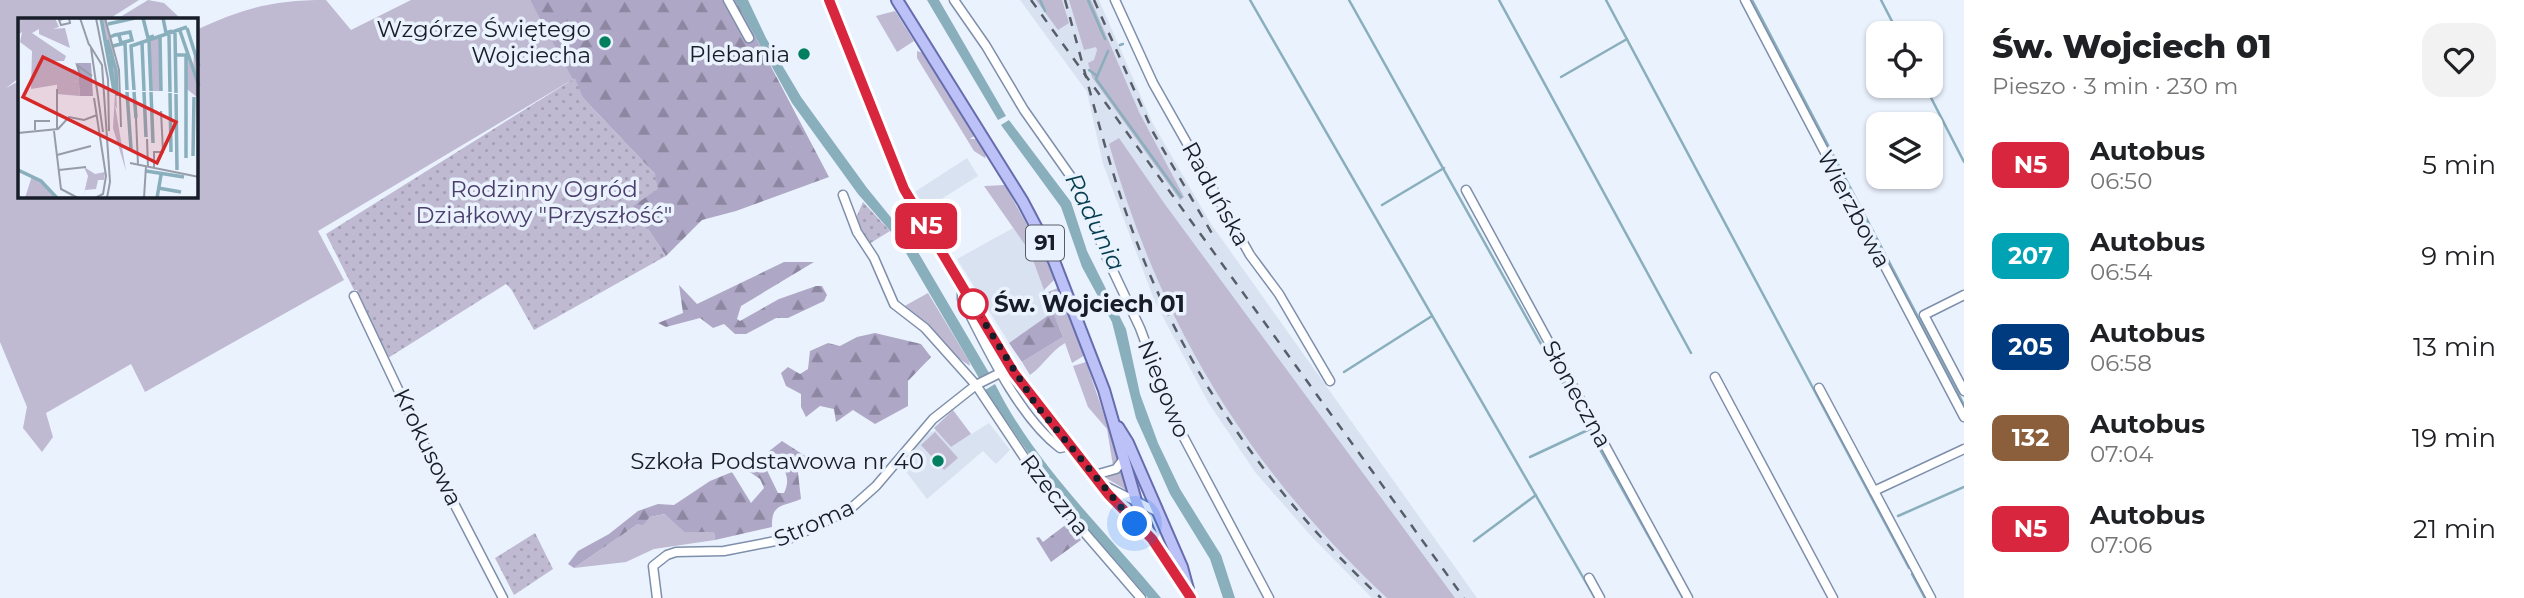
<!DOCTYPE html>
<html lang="pl">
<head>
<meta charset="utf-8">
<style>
  body { margin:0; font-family:Montserrat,sans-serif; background:#f2f2f2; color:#202124; height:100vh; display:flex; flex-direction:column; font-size:26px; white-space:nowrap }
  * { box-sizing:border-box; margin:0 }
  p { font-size:23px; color:#757577 }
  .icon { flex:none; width:38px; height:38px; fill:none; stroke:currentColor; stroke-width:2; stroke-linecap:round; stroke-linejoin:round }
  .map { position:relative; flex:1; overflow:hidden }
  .details { display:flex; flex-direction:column; background:#fff; width:560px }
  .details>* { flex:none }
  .badge { padding:0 14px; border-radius:10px; font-size:24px; line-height:46px }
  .controls { position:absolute; left:1866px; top:21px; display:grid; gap:14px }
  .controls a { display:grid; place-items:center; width:77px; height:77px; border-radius:14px; background:#fff; box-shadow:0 2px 5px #0004; font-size:35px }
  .you { position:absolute; width:35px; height:35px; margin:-18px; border:5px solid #fff; border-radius:50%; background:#1a73e8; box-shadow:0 0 0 10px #1a73e833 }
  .map>.badge { position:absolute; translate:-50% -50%; box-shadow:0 0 0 4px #fff }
  .round { display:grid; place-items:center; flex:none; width:74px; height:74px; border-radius:21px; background:#f2f2f2 }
  .headline { display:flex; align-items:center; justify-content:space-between; height:119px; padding:0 28px }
  h1 { font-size:33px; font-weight:800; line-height:52px }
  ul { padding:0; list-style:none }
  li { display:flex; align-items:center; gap:21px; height:91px; padding:0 28px }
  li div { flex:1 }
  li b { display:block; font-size:26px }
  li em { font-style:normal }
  li .badge { min-width:77px; font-weight:700; text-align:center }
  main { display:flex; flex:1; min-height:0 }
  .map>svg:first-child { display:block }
  .built { fill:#d9e2f1 }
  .grass { fill:#bfb9d2 }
  .forest { fill:url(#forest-firs) }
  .garden { fill:url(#garden-dots) }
  .water { fill:#89aebc }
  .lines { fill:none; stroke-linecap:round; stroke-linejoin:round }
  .stream { stroke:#89aebc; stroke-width:2.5 }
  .minor-casing { stroke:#7e8fab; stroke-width:11 }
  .major-casing { stroke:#656dad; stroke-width:14 }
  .minor { stroke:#fff; stroke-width:8 }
  .major { stroke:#bcc1f8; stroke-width:10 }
  .rail { stroke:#575e69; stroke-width:2.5; stroke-dasharray:9 9; stroke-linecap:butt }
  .line-casing { stroke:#fff; stroke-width:16 }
  .line { stroke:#d7263d; stroke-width:10 }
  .walk { stroke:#181e29; stroke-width:7; stroke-dasharray:0 12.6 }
  .poi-dot { fill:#027f5f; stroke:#eaf2fe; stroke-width:2.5 }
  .stop-dot { fill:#fff; stroke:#d7263d; stroke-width:3.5 }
  .labels { text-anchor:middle; stroke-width:7; stroke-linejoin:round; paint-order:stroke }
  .shield { fill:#eaf2fe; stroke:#575e69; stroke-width:2 }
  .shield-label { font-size:21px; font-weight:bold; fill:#181e29 }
  .poi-label { font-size:23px; fill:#181e29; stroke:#eaf2fe; text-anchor:end }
  .park-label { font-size:23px; fill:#4c3e6b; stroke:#eaf2fe }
  .street-label { font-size:23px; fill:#181e29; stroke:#eaf2fe }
  .stop-label { font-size:23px; font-weight:bold; fill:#181e29; stroke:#eaf2fe; text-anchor:start }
  .water-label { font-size:24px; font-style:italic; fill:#053e4e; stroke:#eaf2fe }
  .inset-river { fill:none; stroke:#89aebc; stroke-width:3.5 }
  .inset-road { fill:none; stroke:#969da9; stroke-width:2 }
  .view { fill:#d62828; fill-opacity:0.15; stroke:#d62828; stroke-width:3.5 }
  .inset-edge { fill:none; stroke:#181e29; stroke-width:3.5 }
</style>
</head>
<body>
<main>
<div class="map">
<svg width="1964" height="598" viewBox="0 0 1964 598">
  <defs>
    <pattern id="forest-firs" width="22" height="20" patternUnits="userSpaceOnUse" patternTransform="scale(1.75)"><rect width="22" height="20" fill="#afa7c6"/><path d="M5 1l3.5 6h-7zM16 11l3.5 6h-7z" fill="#8d87a1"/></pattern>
    <pattern id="garden-dots" width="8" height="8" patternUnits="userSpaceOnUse" patternTransform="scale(1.75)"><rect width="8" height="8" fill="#bfb9d2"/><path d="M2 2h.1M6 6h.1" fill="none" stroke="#a39fb4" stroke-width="1.8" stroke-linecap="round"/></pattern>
  </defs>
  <rect width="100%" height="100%" fill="#eaf2fe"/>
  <!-- built -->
  <g class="built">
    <path d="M1020,0H1099L1152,122L1211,224L1477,598H1372L1311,536L1255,472L1208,402L1155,302L1103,164L1087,92Z"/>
    <path d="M967,158L978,176L924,210L913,193Z"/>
    <path d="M1013,228L1030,252L1053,312L1009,343L957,259Z"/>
    <path d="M989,423L1010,450L996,464L983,451L927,499L901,465L925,435L936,430L951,447Z"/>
  </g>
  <!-- grass -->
  <g class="grass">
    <path d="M0,0H139L109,19H19V78L6,88L19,81V196H196V30C245,8 272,0 326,0L351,30L411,0H530L575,78L318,231L344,280L145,392L131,364L46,413L53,437L42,452L23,428L27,407L0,342Z"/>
    <path d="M148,0L164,3L181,19H117Z"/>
    <path d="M1036,0H1062L1069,23L1058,30Z"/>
    <path d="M1069,0H1091L1139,112L1184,197L1180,200L1092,77L1088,63L1094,60L1097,50L1096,47L1084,50Z"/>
    <path d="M895,11L914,41L897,52L876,16Z"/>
    <path d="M917,51L923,53L974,136L970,139H976L986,155L985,158L974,151L917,58Z"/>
    <path d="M1119,138L1164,203L1455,598H1387C1248,468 1161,326 1109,144Z"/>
    <path d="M1005,185L1056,278L1044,290L1030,252L984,186Z"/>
    <path d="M1058,288L1085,355L1072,363L1065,343C1049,353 1044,365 1030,375L1022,362L1063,337L1045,293Z"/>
    <path d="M928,293L969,361L970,366L951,353L901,308Z"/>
    <path d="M1086,362L1116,450L1117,460L1113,466L1107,429L1088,407L1073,366Z"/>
    <path d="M953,410L971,434L951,447L934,428Z"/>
    <path d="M935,432L958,458L944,470L921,445Z"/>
    <path d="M1120,469L1128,491L1106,478Z"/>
    <path d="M666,514L684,532H714L715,540L654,549L626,562L574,568L638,524H643L650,517Z"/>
  </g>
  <!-- forest -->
  <g class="forest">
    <path d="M530,0H736L829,177L736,211L702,220L666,256L632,205L655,174L583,98Z"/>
    <path d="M784,262H814L741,306L737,319L740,321L779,299L816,286H822L827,295L824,301L788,318H776L746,334H735L724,324L713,328L700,318L666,327L658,323L683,313L679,285L697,304Z"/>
    <path d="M1053,312L1063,337L1022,362L1009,343Z"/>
    <path d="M875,333L921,344L931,357L908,381V406L875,424L853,410L836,422L834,409L820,406L806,417L801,407V394L786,386L781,373L788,367L800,374L808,369L810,351L828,343L840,346L857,337Z"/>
    <path d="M782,441L810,459L797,464L801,499C783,507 771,503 772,527L715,540L714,532H684L665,514L650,517L643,525L638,524L574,568L568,564L578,551L609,534L638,511L658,504L674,505L710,481L732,472L751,503L764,488L760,479L744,468L760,456L778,493H784C793,475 781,463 768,452Z"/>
    <path d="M1068,523L1081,540L1051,562L1036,538L1039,537L1043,542Z"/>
  </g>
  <!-- garden -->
  <g class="garden">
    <path d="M575,78L583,98L655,174L658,189L633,206L666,256L534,330L511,289L506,284L388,358L358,298L357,290H354L326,234Z"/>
    <path d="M863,202L890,231L869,244L856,218Z"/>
    <path d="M535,533L553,569L514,595L495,558Z"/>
  </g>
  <!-- water -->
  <g class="water">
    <path d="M735,0H748L766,38L801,97L867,188L915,247L989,373L979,378L899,241L858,194L792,103Z"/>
    <path d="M927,0H939L1006,116L998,120Z"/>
    <path d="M1009,120L1071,202L1087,251L1126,329L1140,394L1158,443L1180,489L1221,555L1235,598H1223L1210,559L1170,494L1136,418L1112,322L1082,267L1061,207L1001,125Z"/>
    <path d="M995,384C1036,466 1104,529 1161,598H1148L1051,486L985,390Z"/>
  </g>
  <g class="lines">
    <!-- stream -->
    <g class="stream">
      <path d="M1040,0L1045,11"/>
      <path d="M1088,0L1105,39"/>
      <path d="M1250,0L1595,598"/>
      <path d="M1349,0L1683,598"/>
      <path d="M1499,0L1691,353"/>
      <path d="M1606,0L1909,568"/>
      <path d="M1752,0L1964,405"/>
      <path d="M1881,0L1898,33"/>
      <path d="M1120,45L1123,44"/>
      <path d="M1108,51L1096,79L1181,197"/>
      <path d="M1089,70L1097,76"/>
      <path d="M1561,77L1627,39"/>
      <path d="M1925,86L1964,162"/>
      <path d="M1382,205L1444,168"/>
      <path d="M1344,372L1432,316"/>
      <path d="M1530,457L1590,429"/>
      <path d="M1898,516L1964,487"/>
      <path d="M1474,541L1536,495"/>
      <path d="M1912,574L1925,598"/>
    </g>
    <!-- minor casing -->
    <g class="minor-casing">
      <g id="minor">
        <path d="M728,0L749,38"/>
        <path d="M829,0L910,200L1036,405L1126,516L1149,536"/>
        <path d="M954,0L986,46L1024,110L1081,191L1106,256L1140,328L1174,419L1269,598"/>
        <path d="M1115,0L1153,83L1250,255L1279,294L1330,381"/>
        <path d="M1745,0L1964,417"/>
        <path d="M1466,190L1688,598"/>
        <path d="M843,195L857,232L874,258L894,304L925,328L976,385L1040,481L1141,598"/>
        <path d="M962,285V299C986,346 1018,416 1060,448L1069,446"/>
        <path d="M1964,295L1924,315L1964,391"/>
        <path d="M354,296L431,459L503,598"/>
        <path d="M1715,377L1833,598"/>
        <path d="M1819,388L1874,491"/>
        <path d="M1095,475L1116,469L1123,460"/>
        <path d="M1103,485L1156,511"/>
        <path d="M1589,578L1600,598"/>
        <path d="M657,598L653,566L667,555L676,552L724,551L791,538L849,510L876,486L933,419L976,385L1002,372"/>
        <path d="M1931,598L1874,491L1964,449"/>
      </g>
    </g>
    <!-- major casing -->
    <g class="major-casing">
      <g id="major">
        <path d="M897,0L1023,202L1054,261L1104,390L1136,501L1152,539L1191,598"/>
        <path d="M1118,427L1128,443L1182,567L1188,589"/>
      </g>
    </g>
    <!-- minor -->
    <use href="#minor" class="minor"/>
    <!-- major -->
    <use href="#major" class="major"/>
    <!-- rail -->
    <g class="rail">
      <path d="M1031,0L1464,598"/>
      <path d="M1065,0C1086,74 1104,151 1130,224C1182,369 1269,493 1381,598"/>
      <path d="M1094,0L1153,132L1214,237"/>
    </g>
  </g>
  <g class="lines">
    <!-- line casing -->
    <g class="line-casing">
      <path id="line" d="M829,0L904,189L1014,373L1108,494L1152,539L1191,598"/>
    </g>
    <!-- line -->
    <use href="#line" class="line"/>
    <!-- walk -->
    <path class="walk" d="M973,304L1036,405L1135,524"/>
  </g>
  <!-- markers -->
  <g class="poi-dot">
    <circle cx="605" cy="42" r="7"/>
    <circle cx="804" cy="54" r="7"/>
    <circle cx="938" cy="461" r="7"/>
  </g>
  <circle class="stop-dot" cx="973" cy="304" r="14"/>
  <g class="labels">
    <!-- shield labels -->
    <rect class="shield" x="1026" y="225.5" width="38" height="35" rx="5"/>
    <g class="shield-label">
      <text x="1045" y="250">91</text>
    </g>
    <!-- poi labels -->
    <g class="poi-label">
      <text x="591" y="37">Wzgórze Świętego<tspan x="591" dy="26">Wojciecha</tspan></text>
      <text x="790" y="62">Plebania</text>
      <text x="924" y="469">Szkoła Podstawowa nr 40</text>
    </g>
    <!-- park labels -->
    <g class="park-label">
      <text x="544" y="197">Rodzinny Ogród<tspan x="544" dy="26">Działkowy "Przyszłość"</tspan></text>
    </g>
    <!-- street labels -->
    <g class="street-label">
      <text transform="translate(1216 194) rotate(61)" y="8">Raduńska</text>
      <text transform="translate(1854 209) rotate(62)" y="8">Wierzbowa</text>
      <text transform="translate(1164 389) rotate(68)" y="8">Niegowo</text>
      <text transform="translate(1577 394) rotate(61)" y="8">Słoneczna</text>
      <text transform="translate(428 447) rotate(64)" y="8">Krokusowa</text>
      <text transform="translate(1055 495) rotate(52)" y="8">Rzeczna</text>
      <text transform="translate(814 523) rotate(-24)" y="8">Stroma</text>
    </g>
    <!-- stop labels -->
    <g class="stop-label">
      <text x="994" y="312">Św. Wojciech 01</text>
    </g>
    <!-- water labels -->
    <g class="water-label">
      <text transform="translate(1095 222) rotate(64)" y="8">Radunia</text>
    </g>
  </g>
  <!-- overview -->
  <g transform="translate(18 18)">
    <rect width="180" height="180" fill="#eaf2fe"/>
    <path d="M0,0H37L41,9L35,11L47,10L52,30L21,16V11L14,15L48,38L46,43H36L37,47L58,52L61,63L13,71L14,33L2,24L4,14L1,16ZM82,0L88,20L84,0H88L96,37L99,91L97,87L108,153L95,110L97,76ZM142,19L144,73H133L131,22ZM176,34L180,50V88V80L169,71L168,36L175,55ZM66,149L77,156L87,154L86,162H80L78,171L67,172L65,180L70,158ZM14,158L23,165L37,180H7Z" fill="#bfb9d2"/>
    <path d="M59,45H73L75,78H62Z" fill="#afa7c6"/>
    <path d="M61,63L62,78L39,76V65Z" fill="#bfb9d2"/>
    <path class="inset-river" d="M83,0L96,73M125,0L130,20L136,18M145,0L148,15L154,13M90,6L117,0M169,10L181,48M162,13L181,68M157,15L158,75M151,17L152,74M92,19L97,17L112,14L114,22L103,25L101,17M142,19L143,73M89,22L98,52L99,78M131,23L133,73M124,25L126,73M95,28L107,25L109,72M158,37H168V77M92,38L96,74M116,72L113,28L169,9M109,74L113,131M116,74L118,100M126,74L128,119M133,74L135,125M152,75L153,134M158,76L159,152M168,77V140M175,138L176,79M0,152L23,163L39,180M128,153L166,159M140,170L163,174M139,180L143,157"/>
    <path class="inset-road" d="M49,0L41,2L43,7L52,5L51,0M62,0L71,27M78,0L90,61L91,113M87,0L101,52L103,109M71,26L84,47L92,164L89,180M73,30L85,114M63,60L59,47L74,58M39,71V111M76,80L88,158L85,176L77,180M118,100L120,147M17,112V103H32M36,113L43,171L60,180M0,115L40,111L51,99L66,102L79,97M129,121L130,149M39,137L73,128M112,145L181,159M136,150V134H145L143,93M41,152L68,149M126,180L128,148"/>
    <path class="view" d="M25,39L158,104L139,145L5,79Z"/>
    <rect width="180" height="180" class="inset-edge"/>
  </g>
</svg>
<div class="controls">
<a><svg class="icon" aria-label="locate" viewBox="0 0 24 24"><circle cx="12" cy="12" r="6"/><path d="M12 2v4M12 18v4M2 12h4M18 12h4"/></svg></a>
<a><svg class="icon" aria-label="layers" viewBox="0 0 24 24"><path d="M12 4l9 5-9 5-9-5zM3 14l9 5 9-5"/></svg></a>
</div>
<div class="you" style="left:1135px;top:524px"></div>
<b class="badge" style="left:926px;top:226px;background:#d7263d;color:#fff">N5</b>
</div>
<section class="details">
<div class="headline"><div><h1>Św. Wojciech 01</h1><p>Pieszo · 3 min · 230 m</p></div><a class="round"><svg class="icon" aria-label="heart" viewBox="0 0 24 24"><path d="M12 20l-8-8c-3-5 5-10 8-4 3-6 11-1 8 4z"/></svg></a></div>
<ul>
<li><span class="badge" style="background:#d7263d;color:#fff">N5</span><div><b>Autobus</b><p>06:50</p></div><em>5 min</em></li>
<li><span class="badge" style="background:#00a3b4;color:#fff">207</span><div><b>Autobus</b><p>06:54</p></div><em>9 min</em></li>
<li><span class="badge" style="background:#003b80;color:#fff">205</span><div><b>Autobus</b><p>06:58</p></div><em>13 min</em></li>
<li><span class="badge" style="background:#8b5e3c;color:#fff">132</span><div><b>Autobus</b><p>07:04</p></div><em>19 min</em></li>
<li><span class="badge" style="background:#d7263d;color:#fff">N5</span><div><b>Autobus</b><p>07:06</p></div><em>21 min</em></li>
</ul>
</section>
</main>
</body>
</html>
